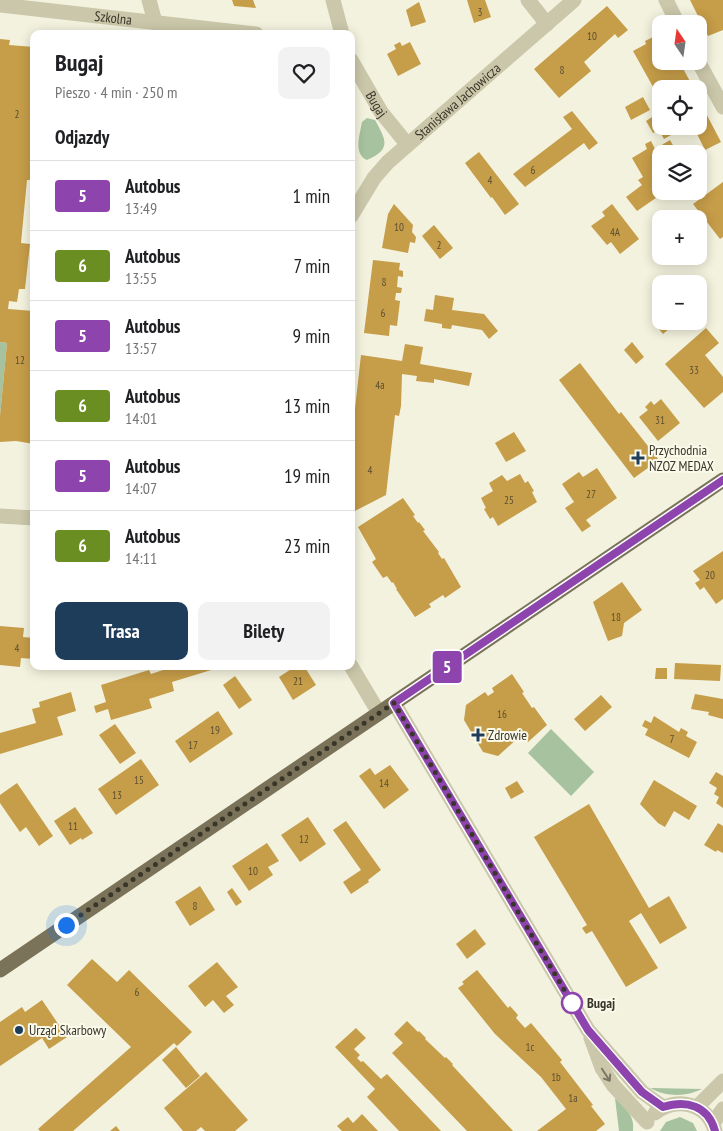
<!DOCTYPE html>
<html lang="pl">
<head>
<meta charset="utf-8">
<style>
  body { margin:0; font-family:"PT Sans Narrow",sans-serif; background:#f2f2f2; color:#202124; height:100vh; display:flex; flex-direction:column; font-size:19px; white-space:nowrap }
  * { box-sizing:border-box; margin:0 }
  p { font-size:16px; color:#757577 }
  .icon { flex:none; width:28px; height:28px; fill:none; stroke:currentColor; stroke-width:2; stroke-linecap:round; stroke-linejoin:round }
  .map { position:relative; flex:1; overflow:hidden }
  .side { position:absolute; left:30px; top:30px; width:325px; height:640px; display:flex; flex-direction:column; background:#fff; border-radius:10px; box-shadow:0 2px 12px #0003 }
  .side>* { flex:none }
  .badge { padding:0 10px; border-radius:4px; font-size:18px; line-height:32px }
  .needle { width:32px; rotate:347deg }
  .fabs { position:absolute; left:652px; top:15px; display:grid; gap:10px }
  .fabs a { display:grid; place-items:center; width:55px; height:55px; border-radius:10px; background:#fff; box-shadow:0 2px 12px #0003; font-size:25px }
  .you { position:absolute; width:25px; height:25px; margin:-12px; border:4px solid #fff; border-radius:50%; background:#1a73e8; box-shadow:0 0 0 8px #1a73e833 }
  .map>.badge { position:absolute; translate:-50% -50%; box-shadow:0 0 0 2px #fff }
  h2 { padding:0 25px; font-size:19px; line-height:45px }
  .round { display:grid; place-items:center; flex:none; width:52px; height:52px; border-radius:10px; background:#f2f2f2 }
  .head { display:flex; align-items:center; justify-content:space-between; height:85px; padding:0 25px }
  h1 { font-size:24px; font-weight:600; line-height:38px }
  .action { display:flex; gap:10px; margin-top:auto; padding:10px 25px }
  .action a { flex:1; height:58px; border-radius:10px; background:#1e3d5b; color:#fff; font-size:20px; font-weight:600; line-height:58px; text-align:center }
  .action a+a { background:#f2f2f2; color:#202124 }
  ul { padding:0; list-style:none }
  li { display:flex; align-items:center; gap:15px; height:70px; padding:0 25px; border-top:1px solid #e0e0e0 }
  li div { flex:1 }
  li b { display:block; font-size:19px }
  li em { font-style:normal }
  li .badge { min-width:55px; font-weight:700; text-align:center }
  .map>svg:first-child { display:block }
  .green { fill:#a6c29e }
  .building { fill:#c69d49 }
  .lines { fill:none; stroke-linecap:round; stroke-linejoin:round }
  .minor { stroke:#cbc7aa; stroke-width:15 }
  .major { stroke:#7a735a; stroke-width:15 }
  .oneway { stroke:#7b7763 }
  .line-casing { stroke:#fff; stroke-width:11 }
  .line { stroke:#8e44ad; stroke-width:8 }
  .walk { stroke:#393529; stroke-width:5; stroke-dasharray:0 9 }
  .poi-dot { fill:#1e3d5b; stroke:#fafaeb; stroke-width:2 }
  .stop-dot { fill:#fff; stroke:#8e44ad; stroke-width:2.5 }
  .labels { text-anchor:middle; stroke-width:4; stroke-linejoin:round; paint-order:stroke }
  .number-label { font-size:11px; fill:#5c4f31 }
  .street-label { font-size:14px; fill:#393529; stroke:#fafaeb }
  .poi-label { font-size:14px; fill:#393529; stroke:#fafaeb; text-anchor:start }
  .stop-label { font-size:14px; font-weight:bold; fill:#393529; stroke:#fafaeb; text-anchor:start }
</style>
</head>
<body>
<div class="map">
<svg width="723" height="1131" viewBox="0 0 723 1131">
  <rect width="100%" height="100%" fill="#f3f2de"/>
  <!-- green -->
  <g class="green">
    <path d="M367,118L375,120C386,140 392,149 367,160C353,154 360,134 362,122Z"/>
    <path d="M0,342L7,343L0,416Z"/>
    <path d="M551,729L594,772L571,796L528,753Z"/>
    <path d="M650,1088L702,1089C686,1097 666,1097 650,1088Z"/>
    <path d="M615,1098C625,1108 635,1115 633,1131H619Z"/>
    <path d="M680,1117L693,1123L697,1131H660L666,1122Z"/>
  </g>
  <!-- building -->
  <g class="building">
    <path d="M232,0H253L256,8L234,6Z"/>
    <path d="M467,0H485L491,17L474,23Z"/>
    <path d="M690,0H723V30L708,36Z"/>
    <path d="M419,2L426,22L411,27L406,10Z"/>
    <path d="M607,6L628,30L618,38L615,34L584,62L591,71L559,98L534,69Z"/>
    <path d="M661,33V61H679L692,85L686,89H673L671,86L667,89H661V92L657,94L633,51L646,44L645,41Z"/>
    <path d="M0,39L10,40L9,45L34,47V180H27L21,243L30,244L25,289H19L17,302L9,301L8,309L34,311V444L16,441L0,442V416L7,343L0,342Z"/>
    <path d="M400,42L402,46L410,42L421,64L398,76L387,54L396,49L394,45Z"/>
    <path d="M643,97L650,110L631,120L625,107Z"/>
    <path d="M699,100L721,142L705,150L693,126H699Z"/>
    <path d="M572,111L598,143L589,150L584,143L525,187L513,174L572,129L563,117Z"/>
    <path d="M661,111V126H675L678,131L664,139L659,130L653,133L646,121Z"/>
    <path d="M670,140L678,154H661V191H666L637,211L626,197L642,185L638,180L643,177L632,158L647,149L645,144L651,141L655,149Z"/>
    <path d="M479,152L519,204L505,215L492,197L491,198L465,163Z"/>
    <path d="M723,182V237L720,239L693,204Z"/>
    <path d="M672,191H686L676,198Z"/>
    <path d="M394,204L413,225L412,232L416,237L415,243L410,242L408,253L382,248L388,214Z"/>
    <path d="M612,204L639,239L620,254L611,242L607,245L591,226L605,216L602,212Z"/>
    <path d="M434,225L453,248L440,259L422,236Z"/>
    <path d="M373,260L400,263L399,270L403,271V277L398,276L397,287L402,288L401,293H396L395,300L400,301L397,326L390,325L389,336L364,333Z"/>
    <path d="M435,295L454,298L452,310L484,314L498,331L489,339L482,330L452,325L451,329L442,328V324L424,321L426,309L433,310Z"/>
    <path d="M661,316V321H692L682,330L676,323L663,334L654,323Z"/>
    <path d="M706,328L719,343L705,355L723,377V392L704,408L665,364Z"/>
    <path d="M632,342L644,357L636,364L624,350Z"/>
    <path d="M405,344L423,347L420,364L472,373L469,386L434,379V383L416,381L417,376L402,374L401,406L399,416L395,415L386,495L351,513V444L361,355L402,361Z"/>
    <path d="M580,363L619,414L621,412L659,460L634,478L559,380Z"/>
    <path d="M661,399L680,423L658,441L639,417L648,410L645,407L651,401L654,405Z"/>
    <path d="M514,432L526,451L506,462L495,443Z"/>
    <path d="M597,468L617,498L586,520L591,526L582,532L565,508L574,502L562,484L579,472L583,477Z"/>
    <path d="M520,474L525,483L528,481L534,491L532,492L537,502L498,526L493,517L490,519L484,509L486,508L481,498L493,491L489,483L502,475L507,481Z"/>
    <path d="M403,498L415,515L413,516L418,523L419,522L425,530L423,531L439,552L438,553L442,559L444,558L461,587L445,598L443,595L429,604L431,607L415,617L396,589H397L393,582L392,583L387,576L383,578L372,562L376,559L358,527Z"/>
    <path d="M723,551V599L716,604L704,587L700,590L695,583L700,580L693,571Z"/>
    <path d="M622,582L642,610L624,623L622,636L608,641L593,602Z"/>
    <path d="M0,626L24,628L23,637L34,638V659L21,658L20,667L0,665Z"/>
    <path d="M675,663L721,665L720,681L674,679Z"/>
    <path d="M175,666L221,667L172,682L174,691L149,699L152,708L111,720L108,709L96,713L94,706L106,702L101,685L149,670L151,674Z"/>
    <path d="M296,666H304L316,685L293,700L279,677Z"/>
    <path d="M656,668H667V679H655Z"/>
    <path d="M512,674L524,692L522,693L532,708L534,707L547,725L528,742L519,728L513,733L517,739L498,756L483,752L464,720L466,705L485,692L488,696L494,692L492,688Z"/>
    <path d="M235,676L252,700L239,709L223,685Z"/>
    <path d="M71,692L76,711L57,717L63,735L0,754V733L36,723L32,709L40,707L39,702Z"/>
    <path d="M695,694L723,699V719L708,715L709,712L691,709Z"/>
    <path d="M601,695L612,707L585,731L574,719Z"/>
    <path d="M218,711L233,734L190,763L175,741Z"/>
    <path d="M654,716L679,732L681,728L688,732L686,736L697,742L689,758L645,735L648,729L642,726L645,720L651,723Z"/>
    <path d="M115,724L136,753L120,764L99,735Z"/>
    <path d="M141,759L159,785L116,815L98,789Z"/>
    <path d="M390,765L409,790L384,809L359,776L370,768L375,775Z"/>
    <path d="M716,772L723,776V808L716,803L719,797L714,794L717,788L709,783Z"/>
    <path d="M654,780L697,806L689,820L674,811L665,827L658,823L640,804Z"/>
    <path d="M517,781L524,792L511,799L505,788Z"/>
    <path d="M17,783L53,836L39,846L26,827L20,832L0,803V795Z"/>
    <path d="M589,804L649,908L669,896L687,928L660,944L641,913L629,921L658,968L626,987L592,931L586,934L582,928L587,925L534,837Z"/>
    <path d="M75,807L93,833L82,840L81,838L70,845L54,821Z"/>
    <path d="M308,817L326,844L300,862L281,835Z"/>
    <path d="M346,821L381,870L368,880L369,882L351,894L343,882L361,870L333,830Z"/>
    <path d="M718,823L723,826V853L717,850L716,852L704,845Z"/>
    <path d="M267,843L279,861L268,867L273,875L249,891L232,866Z"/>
    <path d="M200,886L215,910L190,926L175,902Z"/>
    <path d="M232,888L242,902L236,906L227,892Z"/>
    <path d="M475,929L486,944L467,959L456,944Z"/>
    <path d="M92,959L117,982L129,970L192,1032L177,1046L174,1043L73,1131H40L38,1129L131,1047L67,985Z"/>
    <path d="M217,962L238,987L226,996L234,1005L224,1013L213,1000L205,1007L188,986Z"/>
    <path d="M477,970L508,1008L510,1006L518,1015L516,1018L525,1028L531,1023L562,1060L560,1062L593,1105L591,1106L605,1124L596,1131H537L566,1109L541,1077L495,1034L458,988L464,984L462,982Z"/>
    <path d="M42,1000L67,1037L49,1049L42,1038L0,1066V1022L22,1007L25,1012Z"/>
    <path d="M407,1021L418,1032L419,1031L426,1038L425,1039L445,1058L446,1057L453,1064L452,1065L513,1131H467L392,1053L403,1043L394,1034Z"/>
    <path d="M356,1028L366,1038L354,1049L360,1055L357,1058L361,1062L363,1061L381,1079L387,1074L441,1131H399L367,1097L375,1089L335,1047Z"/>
    <path d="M176,1047L200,1076L186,1088L162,1060Z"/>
    <path d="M206,1072L248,1120L235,1131H205L201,1127L196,1131H183L164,1108Z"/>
    <path d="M362,1114L378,1131H342L337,1126L348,1117L353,1123Z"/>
    <path d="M116,1126L120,1131H110Z"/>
  </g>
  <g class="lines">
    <!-- minor -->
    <g class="minor">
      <path d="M149,0L155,22"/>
      <path d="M333,0L342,34"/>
      <path d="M528,0L547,24"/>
      <path d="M666,0L678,24"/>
      <path id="s1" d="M0,5L256,34"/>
      <path id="s2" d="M351,60L381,112L407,144"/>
      <path d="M698,61L723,107"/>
      <path id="s3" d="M351,216L374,178L388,162L574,0"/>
      <path d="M0,516L34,518"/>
      <path d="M351,666L379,713"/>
      <path d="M394,703L588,1030L642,1092L663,1107"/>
      <path d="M591,1038L602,1068L613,1085L647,1122"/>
      <path d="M697,1107L723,1081"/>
      <path d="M655,1113C676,1096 708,1103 715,1131"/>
      <path d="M713,1123L723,1109"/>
    </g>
    <!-- major -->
    <path class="major" d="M0,970L723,480"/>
  </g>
  <!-- one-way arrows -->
  <defs><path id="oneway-shaft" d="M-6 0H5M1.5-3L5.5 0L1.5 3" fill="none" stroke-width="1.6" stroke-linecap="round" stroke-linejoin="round" transform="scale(1.25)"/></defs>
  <use class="oneway" href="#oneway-shaft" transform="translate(606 1075) rotate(57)"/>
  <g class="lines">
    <!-- line casing -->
    <g class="line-casing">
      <path id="line" d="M715,1131C708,1105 686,1100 663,1107L642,1092L588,1030L394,703L723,480"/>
    </g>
    <!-- line -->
    <use href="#line" class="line"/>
    <!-- walk -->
    <path class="walk" d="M66,925L394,703L572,1003"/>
  </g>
  <!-- markers -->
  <g class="poi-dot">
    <path d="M635.5 450.5h5v5h5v5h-5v5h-5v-5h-5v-5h5z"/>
    <path d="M475.5 727.5h5v5h5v5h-5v5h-5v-5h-5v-5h5z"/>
    <circle cx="19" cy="1030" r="5"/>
  </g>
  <circle class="stop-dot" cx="572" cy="1003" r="10"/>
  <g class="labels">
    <!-- number labels -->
    <g class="number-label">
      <text x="480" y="16">3</text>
      <text x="592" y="40">10</text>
      <text x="562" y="74">8</text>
      <text x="17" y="118">2</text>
      <text x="533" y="174">6</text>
      <text x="490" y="184">4</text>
      <text x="399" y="231">10</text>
      <text x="615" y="236">4A</text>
      <text x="439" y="249">2</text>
      <text x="384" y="286">8</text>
      <text x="383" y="317">6</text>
      <text x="20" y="364">12</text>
      <text x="694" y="374">33</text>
      <text x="380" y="389">4a</text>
      <text x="660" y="424">31</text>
      <text x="370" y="474">4</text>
      <text x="591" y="498">27</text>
      <text x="509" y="504">25</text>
      <text x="710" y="579">20</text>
      <text x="616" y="621">18</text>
      <text x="17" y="652">4</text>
      <text x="298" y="685">21</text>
      <text x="502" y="718">16</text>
      <text x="215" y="734">19</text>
      <text x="672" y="743">7</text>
      <text x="193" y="749">17</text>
      <text x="139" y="784">15</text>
      <text x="384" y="787">14</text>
      <text x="117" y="799">13</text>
      <text x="73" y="830">11</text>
      <text x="304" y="843">12</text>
      <text x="253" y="875">10</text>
      <text x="195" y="910">8</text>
      <text x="137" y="996">6</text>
      <text x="530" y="1051">1c</text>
      <text x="556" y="1081">1b</text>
      <text x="573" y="1102">1a</text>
    </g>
    <!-- street labels -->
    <g class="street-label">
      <text dy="5" stroke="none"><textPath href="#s1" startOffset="114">Szkolna</textPath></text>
      <text dy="5" stroke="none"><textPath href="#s3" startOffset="158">Stanisława Jachowicza</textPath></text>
      <text dy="5" stroke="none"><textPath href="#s2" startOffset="51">Bugaj</textPath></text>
    </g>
    <!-- poi labels -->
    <g class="poi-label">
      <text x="649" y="455">Przychodnia<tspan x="649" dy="16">NZOZ MEDAX</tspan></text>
      <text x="488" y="740">Zdrowie</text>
      <text x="29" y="1035">Urząd Skarbowy</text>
    </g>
    <!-- stop labels -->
    <g class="stop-label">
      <text x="587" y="1008">Bugaj</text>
    </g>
  </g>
</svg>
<div class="fabs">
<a><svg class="needle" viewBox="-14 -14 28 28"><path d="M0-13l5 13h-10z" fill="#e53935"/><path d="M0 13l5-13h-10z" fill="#757577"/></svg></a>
<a><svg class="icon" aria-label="locate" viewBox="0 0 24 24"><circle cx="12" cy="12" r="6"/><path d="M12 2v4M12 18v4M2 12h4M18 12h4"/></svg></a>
<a><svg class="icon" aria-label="layers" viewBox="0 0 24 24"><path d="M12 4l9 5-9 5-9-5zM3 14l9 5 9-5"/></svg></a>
<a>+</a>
<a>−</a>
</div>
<div class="you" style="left:66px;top:925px"></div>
<b class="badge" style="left:447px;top:667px;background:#8e44ad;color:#fff">5</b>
<section class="side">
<div class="head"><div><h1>Bugaj</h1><p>Pieszo · 4 min · 250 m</p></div><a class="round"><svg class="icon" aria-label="heart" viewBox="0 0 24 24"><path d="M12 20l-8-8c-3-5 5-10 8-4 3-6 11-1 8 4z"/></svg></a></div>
<h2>Odjazdy</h2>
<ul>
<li><span class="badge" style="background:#8e44ad;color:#fff">5</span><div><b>Autobus</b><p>13:49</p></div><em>1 min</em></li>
<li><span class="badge" style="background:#6b8e23;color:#fff">6</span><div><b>Autobus</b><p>13:55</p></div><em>7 min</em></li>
<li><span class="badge" style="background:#8e44ad;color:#fff">5</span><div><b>Autobus</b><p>13:57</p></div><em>9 min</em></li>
<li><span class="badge" style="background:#6b8e23;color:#fff">6</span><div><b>Autobus</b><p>14:01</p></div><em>13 min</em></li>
<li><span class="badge" style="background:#8e44ad;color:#fff">5</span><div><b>Autobus</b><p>14:07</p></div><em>19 min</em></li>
<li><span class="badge" style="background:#6b8e23;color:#fff">6</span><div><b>Autobus</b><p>14:11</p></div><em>23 min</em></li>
</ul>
<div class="action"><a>Trasa</a><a>Bilety</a></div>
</section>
</div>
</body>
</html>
